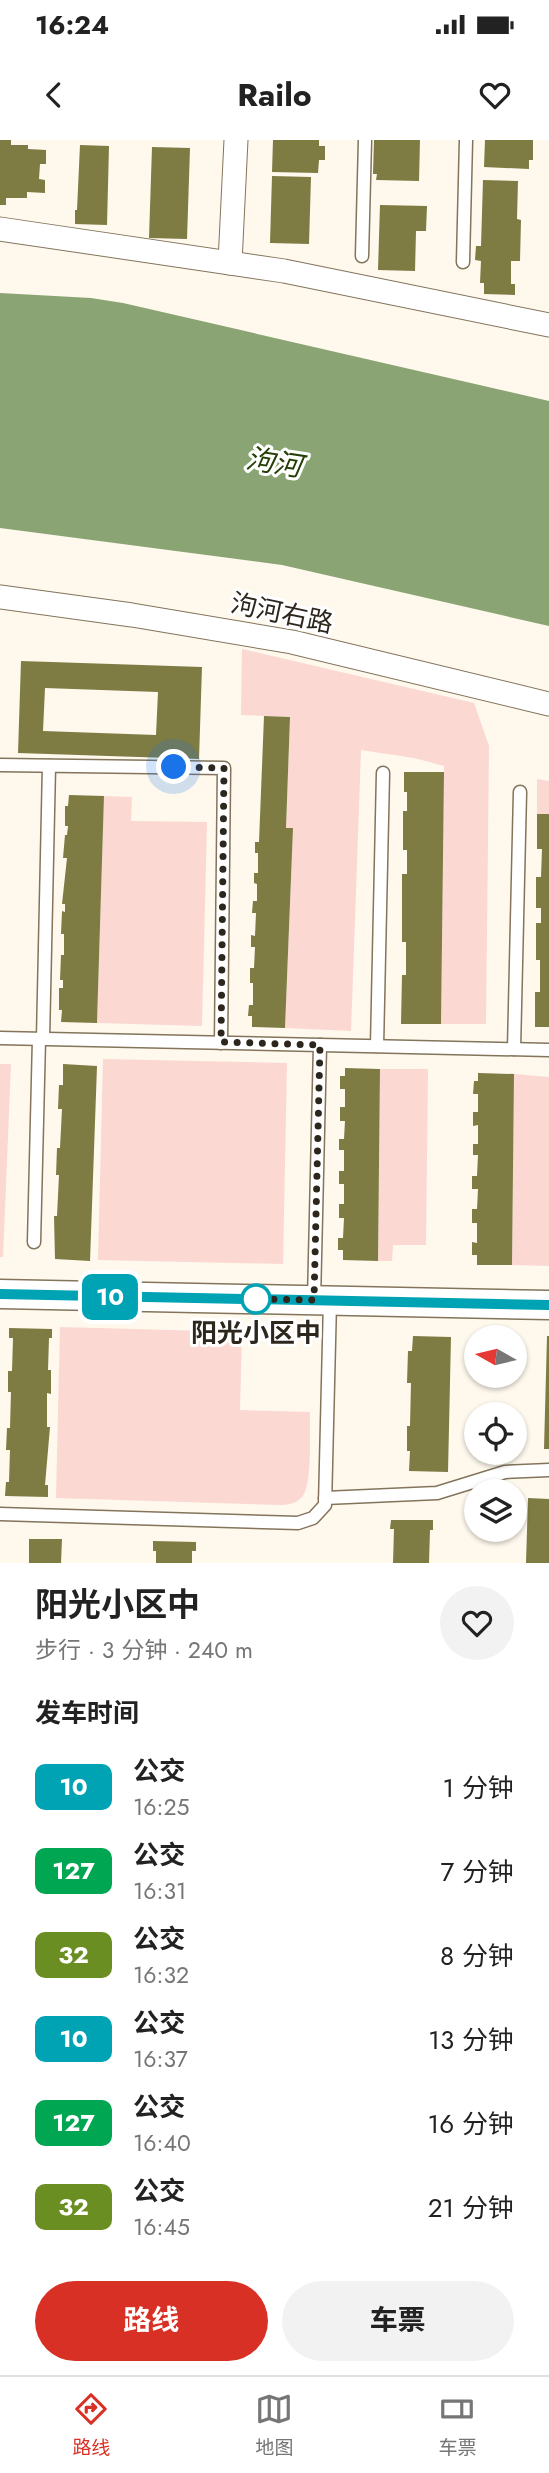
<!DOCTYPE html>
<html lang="zh">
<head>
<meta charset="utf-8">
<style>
  body { margin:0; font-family:Jost,"Noto Sans SC",sans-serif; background:#f2f2f2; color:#222; height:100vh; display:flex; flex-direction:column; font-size:26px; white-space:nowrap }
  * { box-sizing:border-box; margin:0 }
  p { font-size:23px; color:#767676 }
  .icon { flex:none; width:38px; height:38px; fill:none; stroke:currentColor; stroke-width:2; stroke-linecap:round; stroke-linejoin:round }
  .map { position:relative; height:1423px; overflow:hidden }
  .drawer { display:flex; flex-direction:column; background:#fff; flex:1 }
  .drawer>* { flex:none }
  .badge { padding:0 14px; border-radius:10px; font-size:24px; line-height:46px }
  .needle { width:46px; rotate:278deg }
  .controls { position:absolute; left:464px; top:1185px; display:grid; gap:14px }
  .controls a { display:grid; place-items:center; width:63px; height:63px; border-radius:50%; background:#fff; box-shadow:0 2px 5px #0004; font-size:35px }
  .you { position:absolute; width:35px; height:35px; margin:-18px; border:5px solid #fff; border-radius:50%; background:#1a73e8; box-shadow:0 0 0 10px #1a73e833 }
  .map>.badge { position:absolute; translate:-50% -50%; box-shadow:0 0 0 4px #fff }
  h2 { padding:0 35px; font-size:26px; line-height:63px }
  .round { display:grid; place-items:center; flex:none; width:74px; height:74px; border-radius:37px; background:#f2f2f2 }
  .summary { display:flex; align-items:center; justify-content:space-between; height:119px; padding:0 35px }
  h1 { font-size:33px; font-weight:700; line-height:52px }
  .button { display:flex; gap:14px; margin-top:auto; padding:14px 35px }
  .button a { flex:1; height:80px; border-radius:42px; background:#d93025; color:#fff; font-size:28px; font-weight:700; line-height:80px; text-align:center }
  .button a+a { background:#f2f2f2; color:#222 }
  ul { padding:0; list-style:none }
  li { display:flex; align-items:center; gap:21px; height:84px; padding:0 35px }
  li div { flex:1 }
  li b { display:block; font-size:26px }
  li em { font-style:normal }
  li .badge { min-width:77px; font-weight:700; text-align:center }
  .status { display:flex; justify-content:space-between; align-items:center; height:49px; padding:0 35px; background:#fff; direction:ltr }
  .status svg { height:19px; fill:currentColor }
  header { display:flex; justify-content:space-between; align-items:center; height:91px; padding:0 35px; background:#fff; font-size:32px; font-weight:700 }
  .tab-bar { display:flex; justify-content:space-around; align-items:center; height:98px; border-top:2px solid #e0e0e0; background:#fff; font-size:19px; color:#767676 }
  .tab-bar a { display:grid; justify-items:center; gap:4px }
  .tab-bar .selected { color:#d93025 }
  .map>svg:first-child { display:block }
  .green { fill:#fbd8d2 }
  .water { fill:#8aa573 }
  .building { fill:#7e7b43; fill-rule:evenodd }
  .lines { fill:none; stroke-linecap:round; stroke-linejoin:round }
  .service-casing { stroke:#83745b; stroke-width:15 }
  .minor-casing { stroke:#83745b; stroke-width:25 }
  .tertiary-casing { stroke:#83745b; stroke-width:31 }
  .service { stroke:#fff; stroke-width:12 }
  .minor { stroke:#fff; stroke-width:23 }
  .tertiary { stroke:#fff; stroke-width:28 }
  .line-casing { stroke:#fff; stroke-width:16 }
  .line { stroke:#00a3b4; stroke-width:10 }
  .walk { stroke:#2c261c; stroke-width:7; stroke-dasharray:0 12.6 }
  .stop-dot { fill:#fff; stroke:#00a3b4; stroke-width:3.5 }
  .labels { text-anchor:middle; stroke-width:6; stroke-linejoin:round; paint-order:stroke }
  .street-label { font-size:26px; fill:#2c261c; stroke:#fff }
  .stop-label { font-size:26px; font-weight:bold; fill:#2c261c; stroke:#fff }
  .water-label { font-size:28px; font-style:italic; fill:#263f06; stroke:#fff }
</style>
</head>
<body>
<div class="status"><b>16:24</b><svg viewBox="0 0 49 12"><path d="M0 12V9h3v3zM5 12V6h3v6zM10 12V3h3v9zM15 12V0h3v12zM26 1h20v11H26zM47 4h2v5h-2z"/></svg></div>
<header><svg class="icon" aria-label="back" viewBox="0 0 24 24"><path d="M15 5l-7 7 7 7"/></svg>Railo<svg class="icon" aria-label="heart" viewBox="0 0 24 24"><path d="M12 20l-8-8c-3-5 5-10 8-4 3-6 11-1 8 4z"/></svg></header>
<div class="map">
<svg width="549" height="1423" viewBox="0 0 549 1423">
  <rect width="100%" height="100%" fill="#fef8ed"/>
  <!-- green -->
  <g class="green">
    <path d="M242,509L474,563L489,606L486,884H441L444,626L414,618L361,610L351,891L285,888L293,688H286L290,577L241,575Z"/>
    <path d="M537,639L549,641V674H537Z"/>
    <path d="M104,656L132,657L131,681L207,682L202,886L97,883Z"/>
    <path d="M103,919L287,923L283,1124L98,1120Z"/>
    <path d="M0,924H11L3,1117H0Z"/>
    <path d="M380,929H428L426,1105H393L392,1121H378Z"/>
    <path d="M514,934L549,937V1126L512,1125Z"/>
    <path d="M60,1187L242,1192L240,1270L310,1272C309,1290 313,1344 302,1357C297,1363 289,1365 281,1365L56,1358Z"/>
  </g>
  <!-- water -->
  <path class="water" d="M0,153L91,158L123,163L549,261V486L282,425L0,388Z"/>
  <!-- building -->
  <g class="building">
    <path d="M0,0H11V5H28V9L46,10V24H40L39,39L45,40V53L27,52V58H6V65H0Z"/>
    <path d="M273,0H319V6H325V20H319L318,33L272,32Z"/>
    <path d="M374,0H420L419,41L376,40L377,34H373Z"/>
    <path d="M485,0H533V20H529V29L484,27Z"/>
    <path d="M80,5L109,6L107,85L75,84V70H77Z"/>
    <path d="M152,7L190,8L187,99L149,98Z"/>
    <path d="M272,36L311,37L309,104L270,103Z"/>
    <path d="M483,40L518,41L517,79L521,80L520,121H511V144H515V155L484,154V143H480L481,121L475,120L476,106H481Z"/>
    <path d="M380,65L427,66L426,91H416L415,131L378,130Z"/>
    <path d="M21,521L202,527L199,619L18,613ZM45,548L158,552L156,595L43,591Z"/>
    <path d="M264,576L290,577L286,688H293L285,888L252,887V876H248L249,865H253V843H250V828H254L255,807H251V795L255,796L256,773H252L253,761H257V744L254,743V733H258V713H255V702H259Z"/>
    <path d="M404,632H444L441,884H401L402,835H406V802H402V734H407V710H403V671H407V652H404Z"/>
    <path d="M69,655L104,656L97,883L61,882L62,870H59V848H63V840H60L61,815H64V794H61L62,771L65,772V764H62L67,718H63L65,695H67L68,686H65V666H68Z"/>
    <path d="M537,674H549V887H535V852H540V820H536V783H541V768H536V737H541L542,709H537Z"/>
    <path d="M63,924L97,926L90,1121L55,1119L54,1076H57L59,1035H56L57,1008H60L62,969H58L59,945H63Z"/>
    <path d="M345,928L380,929L378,1121L343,1120V1110H338V1098H343L344,1078H339V1064H344V1044H339V1031H344V1010H339V999H344L345,981H340V967H345V949H340V936H345Z"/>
    <path d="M478,933L514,934L512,1125H477V1115H472V1102L477,1103V1083H472V1069H477L478,1049H472V1036H477L478,1015H473V1004H478V985L473,986V972H478V954H473L474,941H478Z"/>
    <path d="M9,1188L52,1189V1198H49L48,1230H51V1254L47,1253V1287H50L45,1345H48V1357L5,1356L6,1342H9L10,1310H6L7,1288H10L11,1252H8V1231H12L13,1198H9Z"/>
    <path d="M413,1196L451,1197L448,1332L409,1331L410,1311H407V1286H410L411,1243H407L408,1211H412Z"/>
    <path d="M547,1196H549V1309H544Z"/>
    <path d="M528,1358L549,1359V1423H526Z"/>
    <path d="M391,1380H433V1390H430L429,1423H393L394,1389H390Z"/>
    <path d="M29,1399H62L61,1423H29Z"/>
    <path d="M153,1401L196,1402V1411H192V1423H156V1411H153Z"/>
  </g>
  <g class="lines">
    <!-- service casing -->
    <g class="service-casing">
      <g id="service">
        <path d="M362,116L365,0"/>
        <path d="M463,122L466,0"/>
        <path d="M0,625L224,628L221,903"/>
        <path d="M0,898L549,910"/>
        <path d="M43,899L49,626"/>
        <path d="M377,906L383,633"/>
        <path d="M514,909L520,652"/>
        <path d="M34,1102L39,899"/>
        <path d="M314,1160L320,905"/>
        <path d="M325,1358L437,1353L505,1332L549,1330"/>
        <path d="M0,1374L298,1383L313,1378L325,1365L330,1161"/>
      </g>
    </g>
    <!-- minor casing -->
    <g class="minor-casing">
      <g id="minor">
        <path d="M0,89L284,131L549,185"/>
        <path d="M230,123L236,0"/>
        <path d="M0,457L132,475L292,502L549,564"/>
      </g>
    </g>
    <!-- tertiary casing -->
    <g class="tertiary-casing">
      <path id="tertiary" d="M0,1154L549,1165"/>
    </g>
    <!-- service -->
    <use href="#service" class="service"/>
    <!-- minor -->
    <use href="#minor" class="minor"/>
    <!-- tertiary -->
    <use href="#tertiary" class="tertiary"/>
  </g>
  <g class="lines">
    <!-- line casing -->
    <g class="line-casing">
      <path id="line" d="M0,1154L549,1165"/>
    </g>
    <!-- line -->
    <use href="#line" class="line"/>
    <!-- walk -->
    <path class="walk" d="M174,627L224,628L221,902L320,905L314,1160L256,1159"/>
  </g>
  <!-- markers -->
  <circle class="stop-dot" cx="256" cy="1159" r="14"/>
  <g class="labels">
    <!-- street labels -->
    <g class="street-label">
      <text transform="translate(282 473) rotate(12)" y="9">泃河右路</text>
    </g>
    <!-- stop labels -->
    <g class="stop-label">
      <text x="256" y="1202">阳光小区中</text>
    </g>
    <!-- water labels -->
    <g class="water-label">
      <text transform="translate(274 322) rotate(9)" y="10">泃河</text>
    </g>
  </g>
</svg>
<div class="controls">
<a><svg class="needle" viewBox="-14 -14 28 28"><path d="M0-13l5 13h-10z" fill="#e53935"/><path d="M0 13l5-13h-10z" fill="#767676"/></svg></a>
<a><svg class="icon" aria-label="locate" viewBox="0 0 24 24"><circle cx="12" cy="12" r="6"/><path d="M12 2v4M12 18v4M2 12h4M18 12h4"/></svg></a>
<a><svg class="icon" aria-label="layers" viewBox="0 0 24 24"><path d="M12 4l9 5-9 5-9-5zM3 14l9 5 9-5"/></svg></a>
</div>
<div class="you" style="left:174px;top:627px"></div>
<b class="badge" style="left:110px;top:1157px;background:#00a3b4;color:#fff">10</b>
</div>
<section class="drawer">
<div class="summary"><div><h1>阳光小区中</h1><p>步行 · 3 分钟 · 240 m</p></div><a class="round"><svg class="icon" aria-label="heart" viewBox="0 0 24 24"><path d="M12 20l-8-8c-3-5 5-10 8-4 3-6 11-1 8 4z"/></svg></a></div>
<h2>发车时间</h2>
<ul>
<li><span class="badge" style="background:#00a3b4;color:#fff">10</span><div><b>公交</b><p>16:25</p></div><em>1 分钟</em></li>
<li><span class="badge" style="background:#00a651;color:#fff">127</span><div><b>公交</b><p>16:31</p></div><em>7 分钟</em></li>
<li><span class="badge" style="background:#6b8e23;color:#fff">32</span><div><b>公交</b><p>16:32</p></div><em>8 分钟</em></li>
<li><span class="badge" style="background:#00a3b4;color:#fff">10</span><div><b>公交</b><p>16:37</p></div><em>13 分钟</em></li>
<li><span class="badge" style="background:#00a651;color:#fff">127</span><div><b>公交</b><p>16:40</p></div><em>16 分钟</em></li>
<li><span class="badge" style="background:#6b8e23;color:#fff">32</span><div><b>公交</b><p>16:45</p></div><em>21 分钟</em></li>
</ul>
<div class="button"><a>路线</a><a>车票</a></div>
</section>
<nav class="tab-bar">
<a class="selected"><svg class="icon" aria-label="directions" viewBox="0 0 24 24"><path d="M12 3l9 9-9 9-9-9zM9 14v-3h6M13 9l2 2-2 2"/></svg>路线</a>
<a><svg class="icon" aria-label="map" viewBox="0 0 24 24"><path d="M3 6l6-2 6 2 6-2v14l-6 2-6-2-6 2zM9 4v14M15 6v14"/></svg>地图</a>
<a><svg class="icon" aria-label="tickets" viewBox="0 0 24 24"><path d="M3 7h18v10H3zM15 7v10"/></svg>车票</a>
</nav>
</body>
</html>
